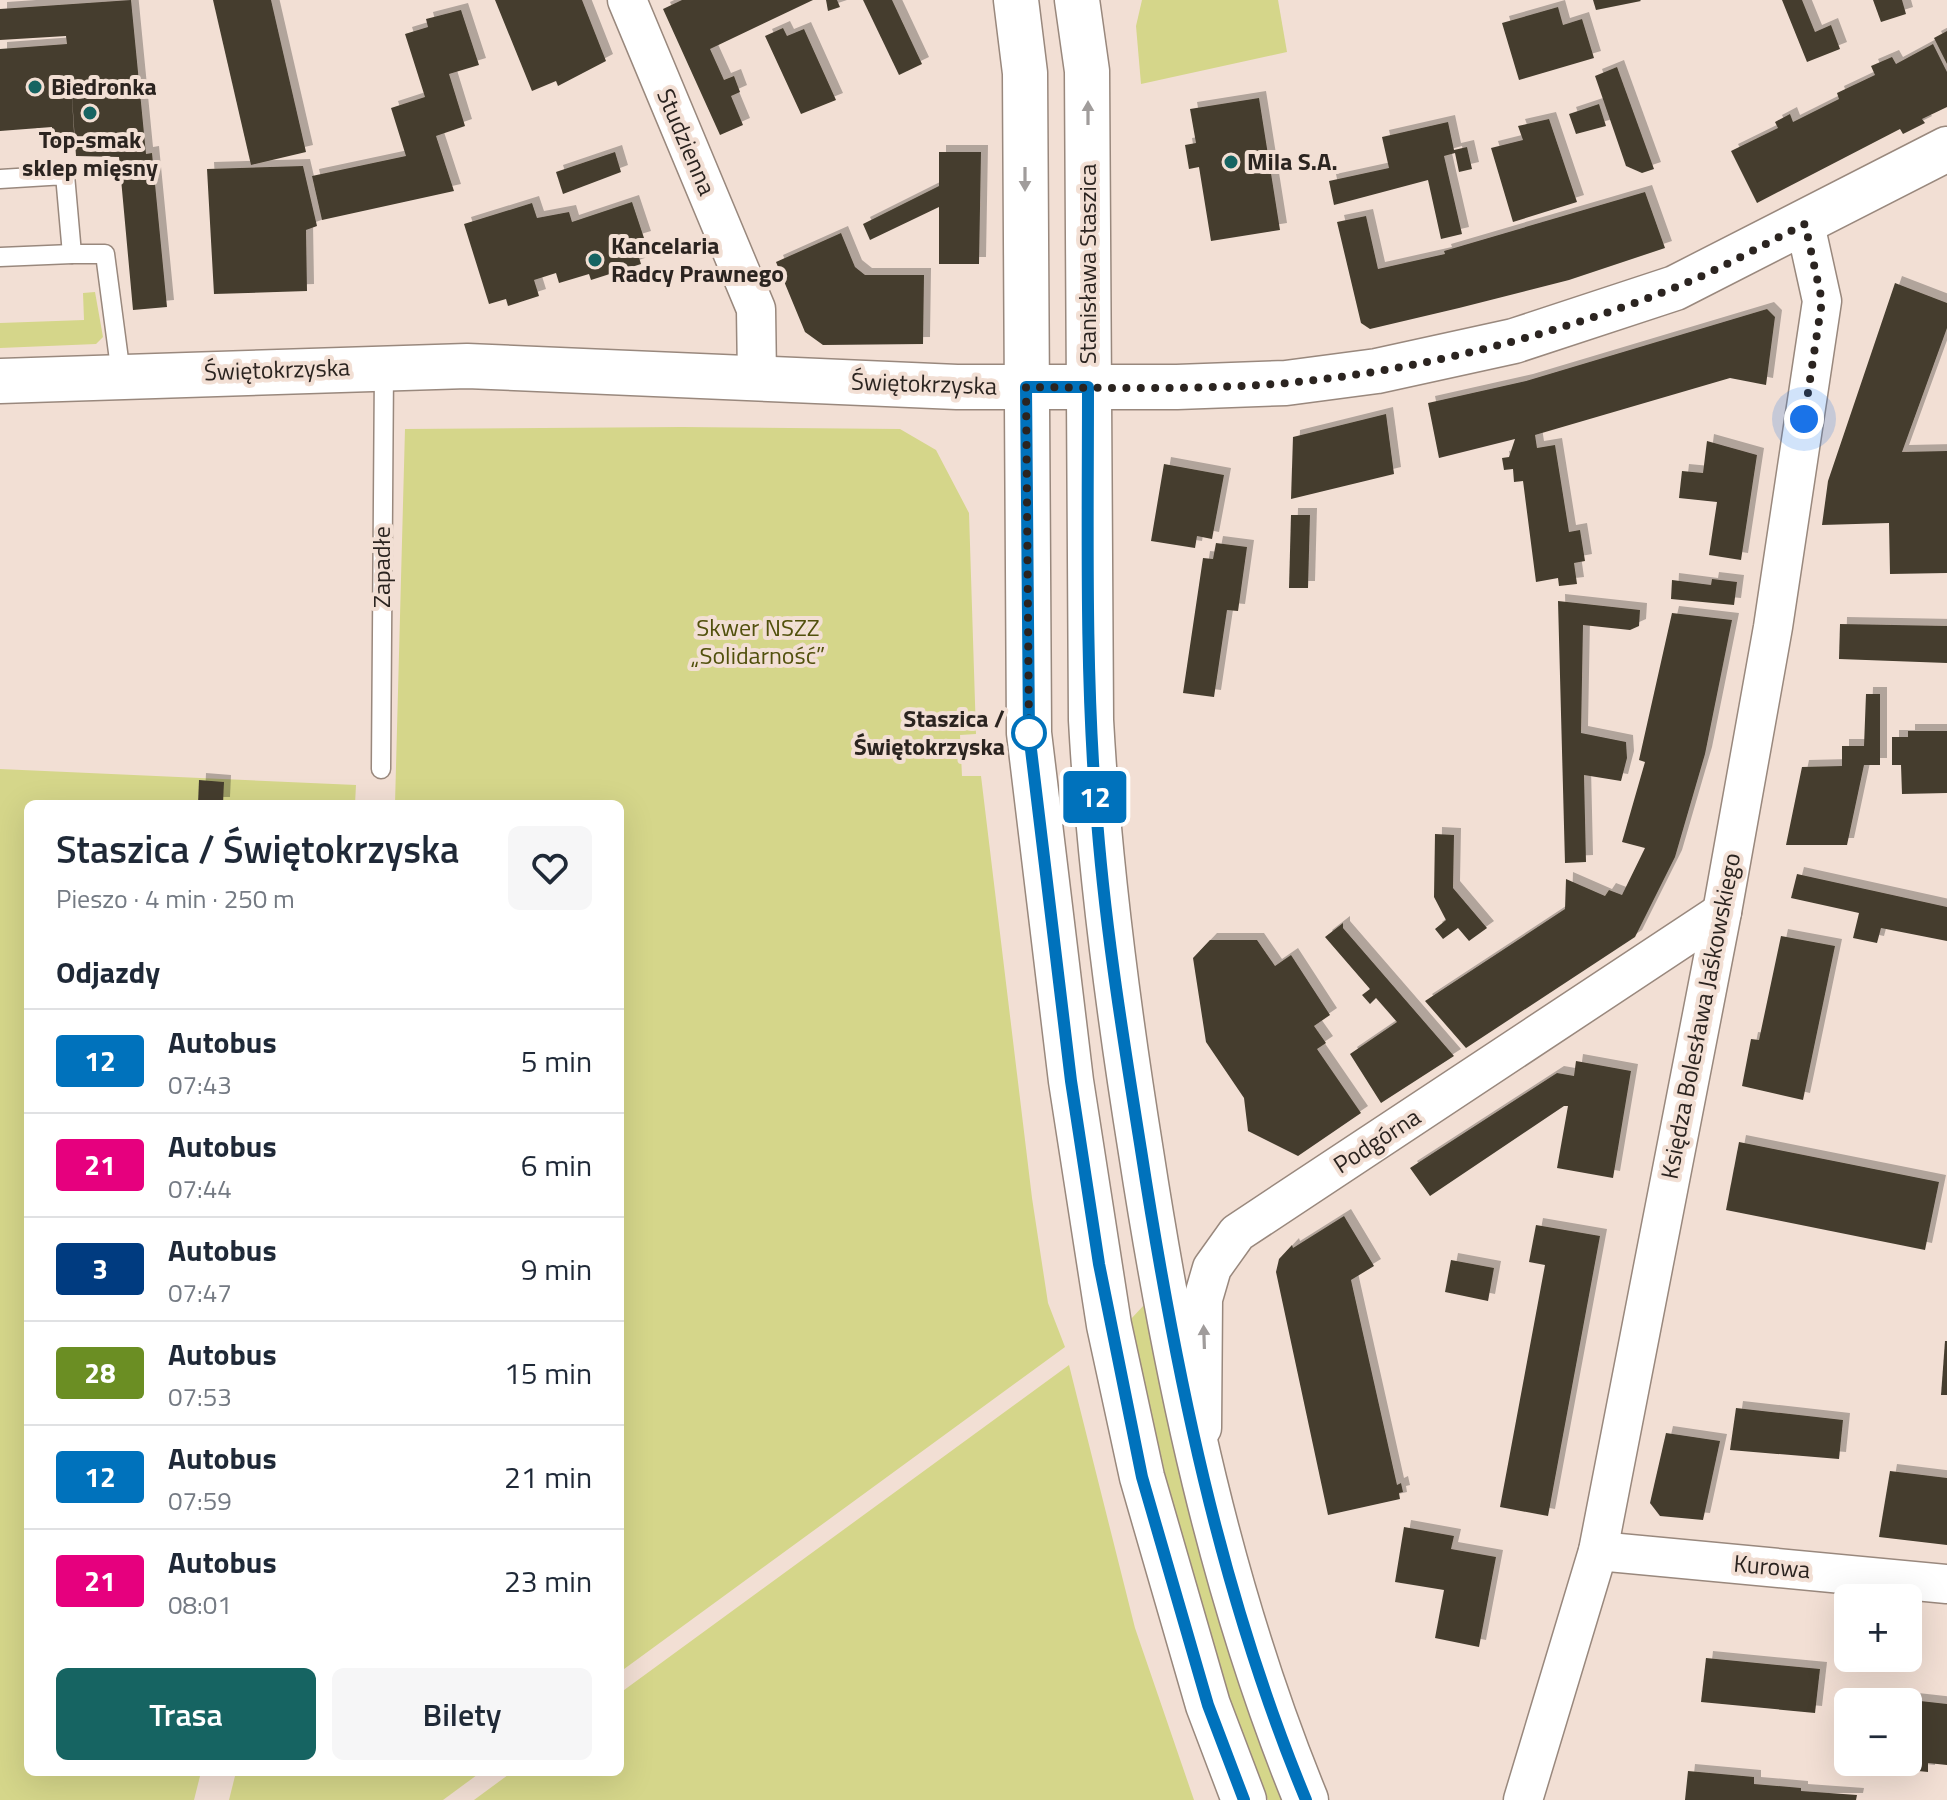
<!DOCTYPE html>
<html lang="pl">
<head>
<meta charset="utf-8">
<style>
  body { margin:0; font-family:"Titillium Web",sans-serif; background:#f6f6f7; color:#1f2937; height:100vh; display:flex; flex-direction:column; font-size:30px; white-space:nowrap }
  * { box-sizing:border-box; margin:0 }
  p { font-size:26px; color:#747a83 }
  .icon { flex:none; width:44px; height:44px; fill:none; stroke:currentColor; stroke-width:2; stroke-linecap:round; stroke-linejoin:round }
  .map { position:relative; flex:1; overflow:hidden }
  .drawer { position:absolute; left:24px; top:800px; width:600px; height:976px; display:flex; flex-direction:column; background:#fff; border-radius:12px; box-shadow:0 8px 32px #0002 }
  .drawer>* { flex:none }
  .badge { padding:0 16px; border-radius:6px; font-size:28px; line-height:52px }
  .buttons { position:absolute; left:1834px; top:1584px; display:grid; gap:16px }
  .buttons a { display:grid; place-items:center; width:88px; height:88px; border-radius:12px; background:#fff; box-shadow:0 8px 32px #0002; font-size:40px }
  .you { position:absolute; width:40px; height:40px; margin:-20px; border:6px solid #fff; border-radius:50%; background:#1a73e8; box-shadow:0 0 0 12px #1a73e833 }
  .map>.badge { position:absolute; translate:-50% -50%; box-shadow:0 0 0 4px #fff }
  h2 { padding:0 32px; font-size:30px; line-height:72px }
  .round { display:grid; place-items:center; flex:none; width:84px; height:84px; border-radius:12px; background:#f6f6f7 }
  .summary { display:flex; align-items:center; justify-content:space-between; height:136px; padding:0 32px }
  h1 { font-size:38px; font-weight:600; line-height:60px }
  .cta { display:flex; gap:16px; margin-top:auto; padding:16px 32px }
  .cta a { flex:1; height:92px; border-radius:12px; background:#166462; color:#fff; font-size:32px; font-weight:600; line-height:92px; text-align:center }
  .cta a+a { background:#f6f6f7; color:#1f2937 }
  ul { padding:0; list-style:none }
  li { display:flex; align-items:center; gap:24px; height:104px; padding:0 32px; border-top:2px solid #e0e1e3 }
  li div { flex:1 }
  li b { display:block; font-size:30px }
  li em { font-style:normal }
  li .badge { min-width:88px; font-weight:700; text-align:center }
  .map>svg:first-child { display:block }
  .green { fill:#d5d68a }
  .building { fill:#453d2e; filter:url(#shadow) }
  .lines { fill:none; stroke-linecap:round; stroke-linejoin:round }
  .service-casing { stroke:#99887d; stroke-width:21 }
  .minor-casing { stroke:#99887d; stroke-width:41 }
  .tertiary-casing { stroke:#99887d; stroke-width:47 }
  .secondary-casing { stroke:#99887d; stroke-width:47 }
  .service { stroke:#fff; stroke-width:18 }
  .minor { stroke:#fff; stroke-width:38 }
  .tertiary { stroke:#fff; stroke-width:44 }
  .secondary { stroke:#fff; stroke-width:44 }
  .oneway { fill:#a09c9b }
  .line-casing { stroke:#fff; stroke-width:18 }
  .line { stroke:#0072bc; stroke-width:12 }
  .walk { stroke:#2b2420; stroke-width:8; stroke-dasharray:0 14.4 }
  .poi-dot { fill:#166462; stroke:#f2dfd4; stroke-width:3 }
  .stop-dot { fill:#fff; stroke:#0072bc; stroke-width:4 }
  .labels { text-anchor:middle; stroke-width:8; stroke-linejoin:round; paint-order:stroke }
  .poi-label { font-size:24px; font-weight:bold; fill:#2b2420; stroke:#f2dfd4; text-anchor:start }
  .street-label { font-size:24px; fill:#2b2420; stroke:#f2dfd4 }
  .park-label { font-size:24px; fill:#51500c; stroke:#f2dfd4 }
  .stop-label { font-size:24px; font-weight:bold; fill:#2b2420; stroke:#f2dfd4; text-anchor:end }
</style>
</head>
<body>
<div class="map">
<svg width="1947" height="1800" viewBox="0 0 1947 1800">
  <defs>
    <filter id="shadow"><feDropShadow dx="7" dy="-7" stdDeviation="0" flood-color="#0004"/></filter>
  </defs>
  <rect width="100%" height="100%" fill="#f2dfd4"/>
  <!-- green -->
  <g class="green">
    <path d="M1142,0H1278L1287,52L1141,84L1136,26Z"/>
    <path d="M95,292L103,337L96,344L0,348V323L84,320L83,293Z"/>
    <path d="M682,427L900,429L936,450L969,513L976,734L960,735L962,776H981L1032,1198L1048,1303L1065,1347L620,1672V804H395L405,429Z"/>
    <path d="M0,769L356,785L355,804H28V1772H201L194,1800H0Z"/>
    <path d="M1145,1304C1176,1474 1232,1636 1286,1800H1268L1227,1693L1177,1527L1130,1320Z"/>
    <path d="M1069,1365L1135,1628L1194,1800H474L512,1772H620V1693Z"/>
    <path d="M236,1772H481L443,1800H229Z"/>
  </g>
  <!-- building -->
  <g class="building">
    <path d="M131,0L146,154L152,153L167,307L133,310L119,157L76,156L71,82L75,149L53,150L52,127L0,131V49L67,44L66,36L0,40V9Z"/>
    <path d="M213,0H271L306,152L251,165Z"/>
    <path d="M495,0H582L606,61L558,86L556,81L532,91Z"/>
    <path d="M682,0H813L710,49L724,80L734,76L740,92L731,96L743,125L720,135L663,9Z"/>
    <path d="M826,0H837L840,7L828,11Z"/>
    <path d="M863,0H892L922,64L899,75Z"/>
    <path d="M1593,0H1640L1641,1L1596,10Z"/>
    <path d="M1782,0H1802L1815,32L1831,25L1840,49L1807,62Z"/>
    <path d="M1873,0H1902L1906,14L1881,22Z"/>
    <path d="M1558,7L1563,25L1582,19L1594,58L1519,80L1502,23Z"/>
    <path d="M461,10L479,65L449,74L465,126L436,136L454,191L322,220L312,176L406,156L391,108L425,97L405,34L428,27L426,19Z"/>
    <path d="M783,28L787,36L804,29L836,100L801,114L765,36Z"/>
    <path d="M1947,31V64L1934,38Z"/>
    <path d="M1933,44L1947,72V107L1922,119L1925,123L1903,134L1900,129L1757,203L1731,151L1778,128L1775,122L1790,114L1793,122L1839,99L1837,93L1875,75L1871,66L1892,57L1896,64Z"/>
    <path d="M1617,67L1654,169L1642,173L1626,166L1595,76Z"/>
    <path d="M1259,98L1280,230L1211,241L1199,167L1189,169L1185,145L1196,143L1190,109Z"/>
    <path d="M1599,104L1606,126L1576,134L1569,114Z"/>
    <path d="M1549,119L1577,202L1513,222L1491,148L1523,140L1518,126Z"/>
    <path d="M1448,122L1454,150L1467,147L1472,169L1459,172L1455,153L1444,156L1462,234L1441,239L1428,180L1334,205L1329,181L1389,168L1382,137Z"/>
    <path d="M615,152L621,172L563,194L556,172Z"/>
    <path d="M939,152H981L979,264H939V207L870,240L863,224L939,186Z"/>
    <path d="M303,166L317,226L306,230L307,291L214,294L207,169Z"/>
    <path d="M1645,192L1665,248L1569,280L1459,308L1370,329L1361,323L1337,222L1366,216L1378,269L1445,254L1444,251Z"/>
    <path d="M632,202L644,238L634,241L641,264L591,280L589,274L559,283L556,273L534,280L539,296L508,306L506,299L489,304L464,224L532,203L537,218L569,212L572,222Z"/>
    <path d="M841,233L855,267L865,275H924L923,344L823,345L805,332L776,262Z"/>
    <path d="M1895,283L1947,303V328L1902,452L1947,451V573L1890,574L1889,523L1822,525L1828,481Z"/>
    <path d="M1767,309L1775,317L1766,385L1730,378L1535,435L1537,448L1555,445L1569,532L1580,530L1585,561L1574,563L1577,584L1559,586L1558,578L1536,582L1523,481L1514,482L1513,469L1504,470L1502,458L1509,457L1515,439L1439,458L1428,403L1526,381Z"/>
    <path d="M1386,414L1394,474L1291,499L1293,437Z"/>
    <path d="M1707,441L1757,455L1741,560L1709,555L1717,502L1679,498L1682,471L1703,473Z"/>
    <path d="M1164,464L1224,475L1212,539L1197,536L1195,548L1151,541Z"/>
    <path d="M1291,515H1310L1308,588H1289Z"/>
    <path d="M1216,543L1247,547L1238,611L1227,610L1214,697L1183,693L1203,558L1213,559Z"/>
    <path d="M1712,579L1737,582L1734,605L1671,599L1672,580L1711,585Z"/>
    <path d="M1558,601L1640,610L1639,626L1630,630L1583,625L1581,733L1626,742L1627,758L1621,781L1584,775L1586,862L1565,863Z"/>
    <path d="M1672,613L1732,620L1705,754L1675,857L1635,937L1466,1048L1425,1001L1565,909L1566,879L1605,896L1609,890L1622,895L1645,848L1622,842L1645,762L1639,760Z"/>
    <path d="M1840,624L1947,626V663L1839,659Z"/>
    <path d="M1866,694H1880V765H1864L1847,845H1786L1802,767L1842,766V746H1864Z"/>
    <path d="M1908,731H1947V793L1902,794L1901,765H1892V737H1908Z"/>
    <path d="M199,780L224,782L223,804H198Z"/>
    <path d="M1435,834L1454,835L1453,888L1487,928L1469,941L1458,928L1443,939L1435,929L1446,920L1434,897Z"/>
    <path d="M1797,874L1947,907V941L1881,928L1877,943L1853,938L1859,913L1791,898Z"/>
    <path d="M1343,923V928L1454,1056L1381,1103L1350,1054L1397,1022L1376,998L1370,1004L1362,995L1370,989L1325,937Z"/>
    <path d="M1781,936L1835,946L1803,1100L1742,1086L1751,1039L1759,1040Z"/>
    <path d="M1210,940H1257L1275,966L1291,955L1330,1015L1314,1026L1326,1043L1317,1049L1361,1113L1298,1156L1248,1131L1244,1098L1206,1042L1193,958Z"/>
    <path d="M1576,1061L1631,1071L1613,1178L1557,1168L1568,1106H1564L1430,1196L1410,1168L1557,1073L1574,1076Z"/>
    <path d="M1739,1142L1939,1182L1925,1250L1726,1210Z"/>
    <path d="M1344,1216L1374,1266L1351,1280L1397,1485L1401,1483L1403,1492L1399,1493L1400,1499L1328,1515L1276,1272L1279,1259L1292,1245L1293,1248Z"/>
    <path d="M1536,1225L1600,1236L1548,1516L1500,1507L1545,1265L1529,1262Z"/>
    <path d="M1451,1260L1494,1268L1488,1301L1445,1292Z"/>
    <path d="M1945,1341H1947V1395H1941Z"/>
    <path d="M1736,1408L1843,1420L1839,1459L1730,1450Z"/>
    <path d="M1666,1433L1720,1441L1703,1520L1660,1516L1650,1503Z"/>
    <path d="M1890,1471L1947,1478V1545L1879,1537Z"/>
    <path d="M1404,1527L1454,1536L1451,1549L1496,1557L1479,1647L1435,1638L1444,1590L1395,1582Z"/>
    <path d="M1706,1658L1820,1669L1815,1713L1701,1702Z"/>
    <path d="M1867,1695L1947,1704V1765L1928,1763V1772L1860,1765V1762H1908V1702H1866Z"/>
    <path d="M1688,1771L1754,1777V1784L1801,1788V1791L1857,1795L1856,1800H1685Z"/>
  </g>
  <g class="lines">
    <!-- service casing -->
    <g class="service-casing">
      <g id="service">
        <path d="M0,179L65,175L72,254H105L121,375"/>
        <path d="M0,257L72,254"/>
        <path d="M381,769L384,368"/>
      </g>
    </g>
    <!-- minor casing -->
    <g class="minor-casing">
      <g id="minor">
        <path d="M627,0L756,309L757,377"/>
        <path d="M1202,1428L1203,1299L1212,1268L1237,1233L1722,912"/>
        <path d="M1598,1551L1947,1584"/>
        <path d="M1523,1800L1598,1551L1722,912L1773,627L1822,301L1805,224"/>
      </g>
    </g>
    <!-- tertiary casing -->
    <g class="tertiary-casing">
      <path id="tertiary" d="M0,381L467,366L957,387H1177L1286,383L1377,371L1514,341L1675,288L1947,149"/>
    </g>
    <!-- secondary casing -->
    <g class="secondary-casing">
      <g id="secondary">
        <path d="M1016,0L1025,73L1029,733L1071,1081L1109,1325L1142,1477L1208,1705L1244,1800"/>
        <path d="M1077,0L1087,71L1091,720C1099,865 1118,1009 1141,1152C1175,1372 1221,1593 1306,1800"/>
      </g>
    </g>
    <!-- service -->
    <use href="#service" class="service"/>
    <!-- minor -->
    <use href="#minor" class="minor"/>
    <!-- tertiary -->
    <use href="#tertiary" class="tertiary"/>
    <!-- secondary -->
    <use href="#secondary" class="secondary"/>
  </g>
  <!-- one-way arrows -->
  <defs><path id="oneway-solid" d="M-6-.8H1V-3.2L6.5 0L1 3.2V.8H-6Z" transform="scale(2)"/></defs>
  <g class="oneway">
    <use href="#oneway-solid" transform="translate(1088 113) rotate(-90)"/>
    <use href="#oneway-solid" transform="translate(1025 179) rotate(90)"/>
    <use href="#oneway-solid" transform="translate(1204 1337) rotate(-92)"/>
  </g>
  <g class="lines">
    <!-- line casing -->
    <g class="line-casing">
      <path id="line" d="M1244,1800L1208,1705L1142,1477L1099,1264L1071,1081L1029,733L1026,387H1088C1088,527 1085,667 1096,806C1104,921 1123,1037 1141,1150C1175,1370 1220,1593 1306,1800"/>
    </g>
    <!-- line -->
    <use href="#line" class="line"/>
    <!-- walk -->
    <path class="walk" d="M1029,733L1026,387C1113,388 1200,390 1287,383C1418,371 1552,336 1674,288C1719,270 1762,245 1805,224L1822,301L1804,419"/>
  </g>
  <!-- markers -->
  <g class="poi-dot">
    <circle cx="35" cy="87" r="8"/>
    <circle cx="90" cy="113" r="8"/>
    <circle cx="1231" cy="162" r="8"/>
    <circle cx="595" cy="260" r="8"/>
  </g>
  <circle class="stop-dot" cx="1029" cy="733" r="16"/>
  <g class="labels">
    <!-- poi labels -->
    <g class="poi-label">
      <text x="51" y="95">Biedronka</text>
      <text x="90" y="148" text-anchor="middle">Top-smak<tspan x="90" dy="28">sklep mięsny</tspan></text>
      <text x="1247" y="170">Mila S.A.</text>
      <text x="611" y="254">Kancelaria<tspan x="611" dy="28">Radcy Prawnego</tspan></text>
    </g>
    <!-- street labels -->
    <g class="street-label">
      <text transform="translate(686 142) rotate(67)" y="8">Studzienna</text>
      <text transform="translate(1088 264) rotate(-90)" y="8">Stanisława Staszica</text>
      <text transform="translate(277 370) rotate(-2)" y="8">Świętokrzyska</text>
      <text transform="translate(924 384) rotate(2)" y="8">Świętokrzyska</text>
      <text transform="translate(382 567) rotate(-90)" y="8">Zapadłe</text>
      <text transform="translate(1701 1016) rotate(-79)" y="8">Księdza Bolesława Jaśkowskiego</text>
      <text transform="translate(1377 1141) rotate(-33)" y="8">Podgórna</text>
      <text transform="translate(1772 1567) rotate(5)" y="8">Kurowa</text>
    </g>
    <!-- park labels -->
    <g class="park-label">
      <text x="758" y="636">Skwer NSZZ<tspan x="758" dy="28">„Solidarność”</tspan></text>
    </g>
    <!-- stop labels -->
    <g class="stop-label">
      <text x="1005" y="727">Staszica /<tspan x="1005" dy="28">Świętokrzyska</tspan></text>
    </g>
  </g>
</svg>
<div class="buttons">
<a>+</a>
<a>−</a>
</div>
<div class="you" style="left:1804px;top:419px"></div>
<b class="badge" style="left:1095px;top:797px;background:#0072bc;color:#fff">12</b>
<section class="drawer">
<div class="summary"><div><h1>Staszica / Świętokrzyska</h1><p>Pieszo · 4 min · 250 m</p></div><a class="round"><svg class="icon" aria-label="heart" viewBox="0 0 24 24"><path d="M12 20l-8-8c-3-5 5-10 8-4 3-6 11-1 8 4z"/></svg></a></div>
<h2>Odjazdy</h2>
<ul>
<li><span class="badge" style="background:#0072bc;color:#fff">12</span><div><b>Autobus</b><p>07:43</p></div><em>5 min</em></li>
<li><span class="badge" style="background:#e6007e;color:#fff">21</span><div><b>Autobus</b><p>07:44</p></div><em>6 min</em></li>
<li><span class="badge" style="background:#003b80;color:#fff">3</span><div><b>Autobus</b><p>07:47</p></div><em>9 min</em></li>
<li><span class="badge" style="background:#6b8e23;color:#fff">28</span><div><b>Autobus</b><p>07:53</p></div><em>15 min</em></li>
<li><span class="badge" style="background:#0072bc;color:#fff">12</span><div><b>Autobus</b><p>07:59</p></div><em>21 min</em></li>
<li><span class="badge" style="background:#e6007e;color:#fff">21</span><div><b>Autobus</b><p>08:01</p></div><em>23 min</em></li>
</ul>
<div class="cta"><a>Trasa</a><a>Bilety</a></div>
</section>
</div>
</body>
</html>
